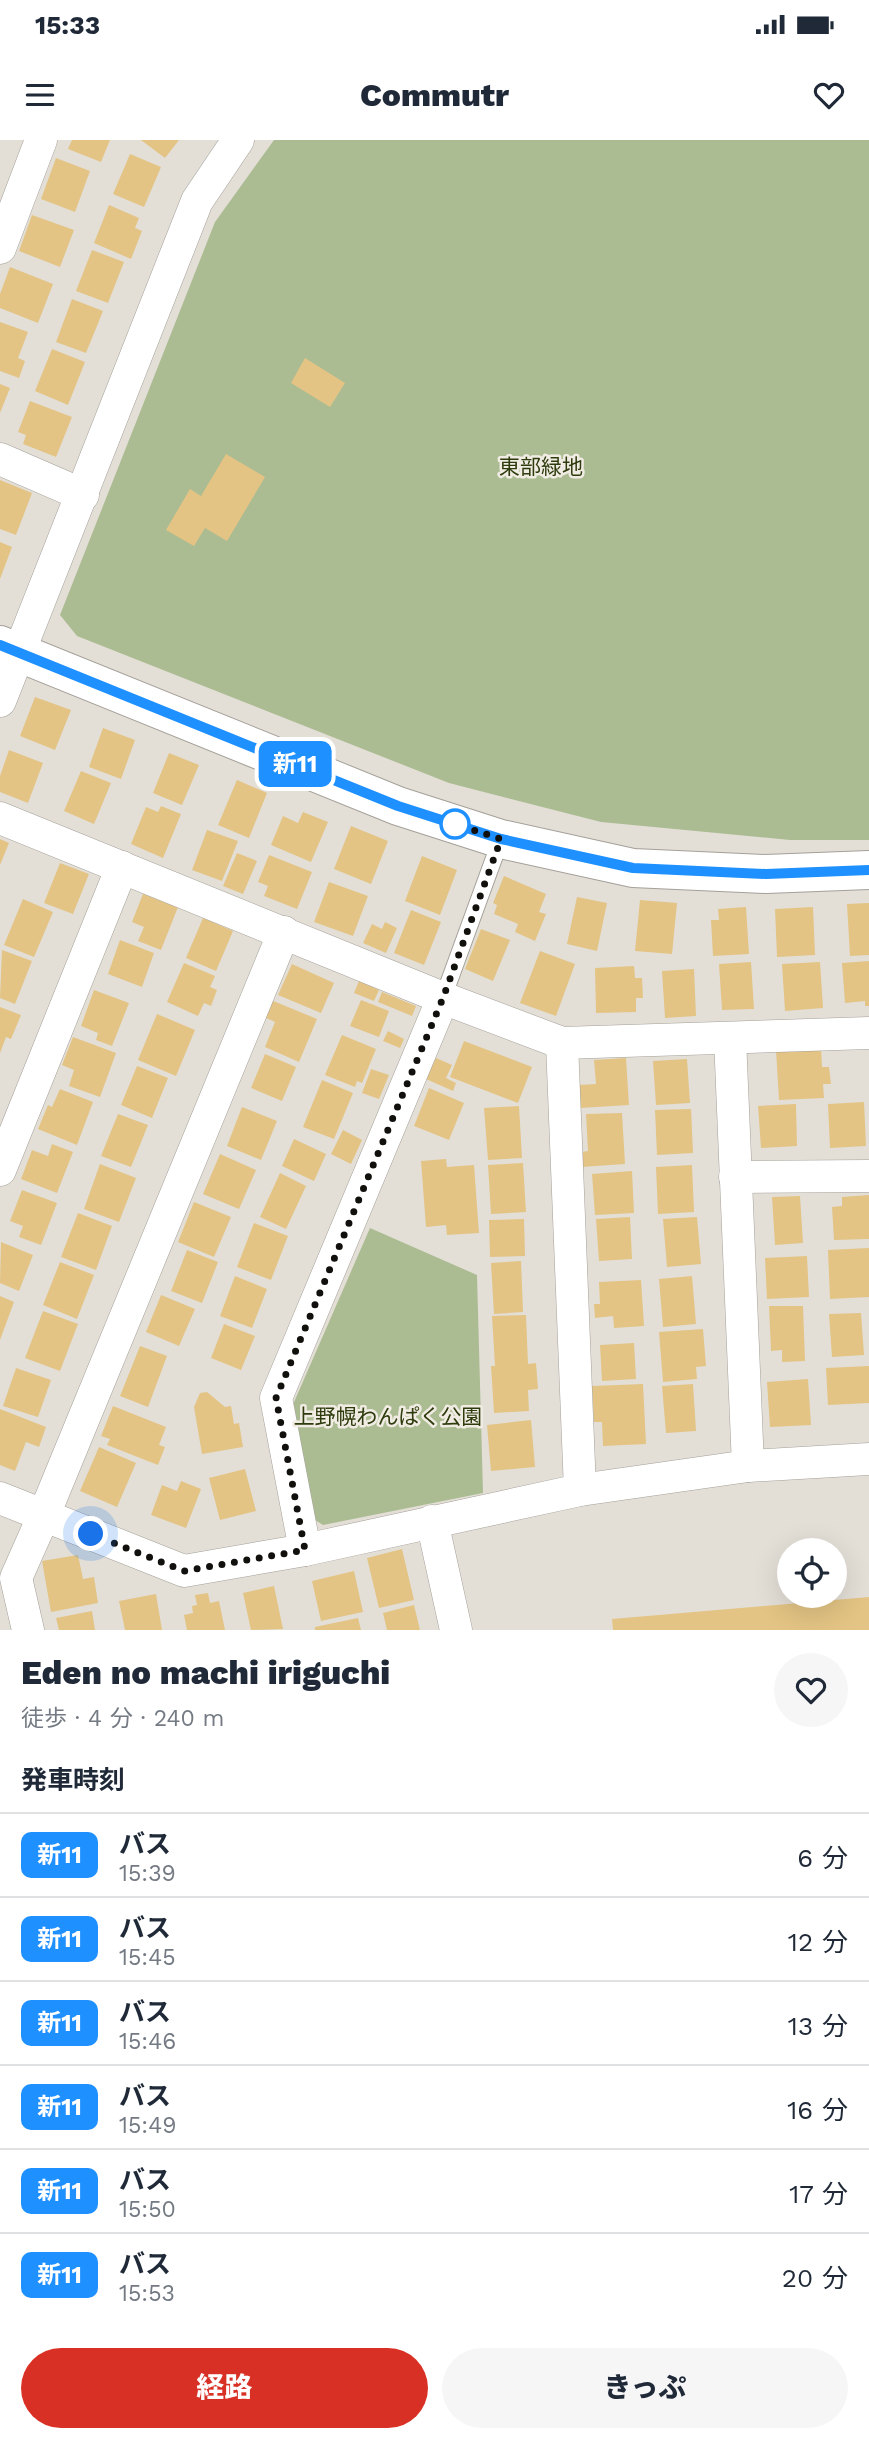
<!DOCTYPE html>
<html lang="ja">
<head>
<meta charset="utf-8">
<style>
  body { margin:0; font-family:"Work Sans","Noto Sans JP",sans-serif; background:#f6f6f7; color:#1f2937; height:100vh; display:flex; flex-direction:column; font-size:26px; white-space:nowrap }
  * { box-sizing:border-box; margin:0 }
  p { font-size:23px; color:#747a83 }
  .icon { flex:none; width:38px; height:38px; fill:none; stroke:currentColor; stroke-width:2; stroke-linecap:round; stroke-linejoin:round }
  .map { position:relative; height:1490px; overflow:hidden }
  .panel { display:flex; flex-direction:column; background:#fff; flex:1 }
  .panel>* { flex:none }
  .badge { padding:0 14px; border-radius:10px; font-size:24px; line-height:46px }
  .tools { position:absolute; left:777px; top:1398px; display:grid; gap:14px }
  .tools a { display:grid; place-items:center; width:70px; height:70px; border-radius:50%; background:#fff; box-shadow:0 7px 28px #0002; font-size:35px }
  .you { position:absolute; width:35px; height:35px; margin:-18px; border:5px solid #fff; border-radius:50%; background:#1a73e8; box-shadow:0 0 0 10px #1a73e833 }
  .map>.badge { position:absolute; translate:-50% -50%; box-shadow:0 0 0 4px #fff }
  h2 { padding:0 21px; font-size:26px; line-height:63px }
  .round { display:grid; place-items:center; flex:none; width:74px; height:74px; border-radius:37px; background:#f6f6f7 }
  .head { display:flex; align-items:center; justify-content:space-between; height:119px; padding:0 21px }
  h1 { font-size:33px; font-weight:800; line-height:52px }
  .action { display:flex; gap:14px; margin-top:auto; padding:14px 21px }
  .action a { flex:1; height:80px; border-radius:42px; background:#d93025; color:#fff; font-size:28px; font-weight:800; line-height:80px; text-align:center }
  .action a+a { background:#f6f6f7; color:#1f2937 }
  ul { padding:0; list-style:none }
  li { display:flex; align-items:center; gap:21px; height:84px; padding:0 21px; border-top:2px solid #e0e1e3 }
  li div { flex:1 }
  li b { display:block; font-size:26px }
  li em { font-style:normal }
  li .badge { min-width:77px; font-weight:700; text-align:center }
  .status { display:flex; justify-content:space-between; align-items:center; height:49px; padding:0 35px; background:#fff; direction:ltr }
  .status svg { height:19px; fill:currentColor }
  header { display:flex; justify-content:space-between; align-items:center; height:91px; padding:0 21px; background:#fff; font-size:32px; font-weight:800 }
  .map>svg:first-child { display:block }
  .green { fill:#acbc92 }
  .building { fill:#e3c484 }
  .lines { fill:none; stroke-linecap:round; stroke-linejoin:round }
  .lane-casing { stroke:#a4a099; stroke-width:18 }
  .street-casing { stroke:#a4a099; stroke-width:33 }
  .secondary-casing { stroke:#a4a099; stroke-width:40 }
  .lane { stroke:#fff; stroke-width:16 }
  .street { stroke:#fff; stroke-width:32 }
  .secondary { stroke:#fff; stroke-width:38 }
  .line-casing { stroke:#fff; stroke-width:16 }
  .line { stroke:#1e90ff; stroke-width:10 }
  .walk { stroke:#11100d; stroke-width:7; stroke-dasharray:0 12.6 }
  .stop-dot { fill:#fff; stroke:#1e90ff; stroke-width:3.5 }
  .labels { text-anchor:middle; stroke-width:5; stroke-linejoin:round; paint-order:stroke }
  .park-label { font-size:21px; fill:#2e3b0c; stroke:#f0ece4 }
</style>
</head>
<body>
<div class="status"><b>15:33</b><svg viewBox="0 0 49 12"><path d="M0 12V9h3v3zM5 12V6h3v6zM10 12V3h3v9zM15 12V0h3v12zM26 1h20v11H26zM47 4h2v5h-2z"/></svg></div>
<header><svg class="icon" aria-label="menu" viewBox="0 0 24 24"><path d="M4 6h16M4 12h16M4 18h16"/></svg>Commutr<svg class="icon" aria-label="heart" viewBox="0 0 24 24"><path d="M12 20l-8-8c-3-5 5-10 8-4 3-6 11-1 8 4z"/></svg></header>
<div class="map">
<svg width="869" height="1490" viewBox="0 0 869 1490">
  <rect width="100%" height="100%" fill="#e3dfd7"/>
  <!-- green -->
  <g class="green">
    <path d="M274,0H869V700H790L601,682L449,643L77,496L60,475L215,82Z"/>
    <path d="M370,1088L477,1135L483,1353L323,1385L309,1376L291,1269Z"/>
  </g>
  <!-- building -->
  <g class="building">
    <path d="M72,0H110L101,22L68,9Z"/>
    <path d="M141,0H179L165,18Z"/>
    <path d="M130,14L161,27L144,67L113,54Z"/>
    <path d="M56,18L90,31L75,72L41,59Z"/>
    <path d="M109,65L139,78L135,88L142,91L131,119L94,103Z"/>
    <path d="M32,75L74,90L60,127L19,111Z"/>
    <path d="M92,110L124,122L108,163L76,151Z"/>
    <path d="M10,127L53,144L38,183L0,168V154Z"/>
    <path d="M72,159L103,171L86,213L56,202Z"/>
    <path d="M0,182L28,192L18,218L25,221L19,238L0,231Z"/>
    <path d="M52,209L85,222L68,265L35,251Z"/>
    <path d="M305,218L345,243L330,267L291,243Z"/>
    <path d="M0,244L10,248L0,273Z"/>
    <path d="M30,261L72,277L56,317L23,304L26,295L18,292Z"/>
    <path d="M226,314L265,337L227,401L205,388L194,406L166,390L190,349L201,356Z"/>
    <path d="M0,340L32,353L16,395L0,389Z"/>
    <path d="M0,402L12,407L0,439Z"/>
    <path d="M35,557L71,570L55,610L20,596Z"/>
    <path d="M103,588L135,600L121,639L89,627Z"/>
    <path d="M9,610L43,623L28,663L0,652V636Z"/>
    <path d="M169,613L199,625L182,665L153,653Z"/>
    <path d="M81,631L111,643L94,684L64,671Z"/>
    <path d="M237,640L267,653L249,698L218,685Z"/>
    <path d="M161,666L181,674L163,718L131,704L146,667L158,672Z"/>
    <path d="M303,672L328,682L311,722L271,705L283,676L298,683Z"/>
    <path d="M351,686L388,701L371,744L334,729Z"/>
    <path d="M207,690L238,701L222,741L192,730Z"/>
    <path d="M0,699L9,703L0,725Z"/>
    <path d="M237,713L257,721L243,754L223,746Z"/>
    <path d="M269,715L312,732L297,769L264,756L268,746L258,742Z"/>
    <path d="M422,716L457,730L440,775L405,761Z"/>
    <path d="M60,723L89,734L73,774L44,763Z"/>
    <path d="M504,736L546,754L539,772L546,774L535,801L515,792L518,784L494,774L497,765L493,763Z"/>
    <path d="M329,742L368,756L353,796L314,782Z"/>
    <path d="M143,754L178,767L161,810L138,801L144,787L132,782Z"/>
    <path d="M577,757L607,763L597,811L567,804Z"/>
    <path d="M23,759L53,772L34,817L4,805Z"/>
    <path d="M640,760L677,763L672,814L635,811Z"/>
    <path d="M869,763V815L850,816L847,764Z"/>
    <path d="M746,767L749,814L713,816L711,780H719L718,769Z"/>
    <path d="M813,767L815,815L777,817L775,769Z"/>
    <path d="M411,770L441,782L424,825L394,813Z"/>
    <path d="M203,778L233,791L216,831L186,818Z"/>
    <path d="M385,782L397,788L386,813L363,803L372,784L382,789Z"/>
    <path d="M481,789L510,800L493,841L465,829Z"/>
    <path d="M120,800L154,813L142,847L108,834Z"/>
    <path d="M2,810L32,821L15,864L0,858Z"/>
    <path d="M540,811L575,824L556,876L520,863Z"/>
    <path d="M869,821V866H865V861L845,863L842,823Z"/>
    <path d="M751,822L754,869L722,870L719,824Z"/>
    <path d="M820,822L823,868L785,871L782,824Z"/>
    <path d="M184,823L215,836L210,847L217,850L211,866L204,863L198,876L167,862Z"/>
    <path d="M292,824L334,843L321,873L278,855Z"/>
    <path d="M634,826L635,838H642L643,858H636V872L596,873L595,828Z"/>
    <path d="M694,829L696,876L665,878L662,831Z"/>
    <path d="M359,841L379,850L374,861L354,853Z"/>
    <path d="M94,850L129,863L112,906L96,900L98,893L81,886Z"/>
    <path d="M382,852L416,866L412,876L378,862Z"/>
    <path d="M271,860L317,879L299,922L265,907L275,882L264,877Z"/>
    <path d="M361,860L389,871L379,897L350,886Z"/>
    <path d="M0,867L21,875L11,899L6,897L0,913Z"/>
    <path d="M157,874L195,890L176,936L138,920Z"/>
    <path d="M388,891L404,899L400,908L383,901Z"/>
    <path d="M342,895L376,909L362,943L357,941L355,947L325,935Z"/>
    <path d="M73,897L116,913L100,957L69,946L74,930L62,925Z"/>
    <path d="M464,901L532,927L518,963L450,937Z"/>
    <path d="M821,908L822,927H829L831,944H823L824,958L779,960L776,910Z"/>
    <path d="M265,914L296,927L282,961L251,948Z"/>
    <path d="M436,918L452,925L446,938L456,943L453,951L426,939Z"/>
    <path d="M626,918L629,965L580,968L579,945L596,944L594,920Z"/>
    <path d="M687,919L690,963L656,965L653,921Z"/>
    <path d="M137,926L168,938L152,978L121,965Z"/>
    <path d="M371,929L389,935L379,959L362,953Z"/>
    <path d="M322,940L353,953L334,999L303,987Z"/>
    <path d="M429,948L464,963L449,1000L414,986Z"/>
    <path d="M60,949L93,962L77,1005L38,989L48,965L52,967Z"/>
    <path d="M864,962L866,1006L830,1008L828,964Z"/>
    <path d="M796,964L797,1006L761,1008L758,966Z"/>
    <path d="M519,966L522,1018L488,1020L484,968Z"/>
    <path d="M242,967L277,981L261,1020L227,1006Z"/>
    <path d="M691,969L693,1013L657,1015L655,970Z"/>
    <path d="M622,973L625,1024L581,1027V1012L588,1011L586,974Z"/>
    <path d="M118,974L148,985L131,1027L101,1016Z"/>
    <path d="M343,990L362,1000L351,1024L331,1014Z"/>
    <path d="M294,999L326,1014L314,1041L282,1026Z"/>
    <path d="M52,1004L73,1012L57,1053L21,1039L32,1010L48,1016Z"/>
    <path d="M220,1014L256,1030L239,1069L203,1054Z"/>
    <path d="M446,1019L447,1027L474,1025L479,1093L447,1095L446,1085L426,1087L421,1021Z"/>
    <path d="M523,1023L526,1072L491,1074L488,1025Z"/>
    <path d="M100,1024L136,1038L119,1082L84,1069Z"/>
    <path d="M692,1025L694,1072L658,1074L656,1027Z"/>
    <path d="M632,1031L634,1073L595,1075L592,1034Z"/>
    <path d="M280,1033L306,1046L286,1089L260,1077Z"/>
    <path d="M22,1050L57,1063L41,1105L19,1097L23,1086L10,1081Z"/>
    <path d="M869,1055V1099L834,1100L832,1067L842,1066V1057Z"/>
    <path d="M800,1056L803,1103L775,1105L772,1057Z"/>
    <path d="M194,1062L231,1077L214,1117L178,1102Z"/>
    <path d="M78,1073L112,1086L96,1130L61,1117Z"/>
    <path d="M630,1077L632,1119L599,1121L596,1079Z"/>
    <path d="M697,1077L701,1124L667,1127L663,1079Z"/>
    <path d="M524,1079L525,1116L490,1117L489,1080Z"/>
    <path d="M254,1083L288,1096L271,1140L237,1127Z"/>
    <path d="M1,1102L33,1115L19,1151L0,1143Z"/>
    <path d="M869,1108V1157L830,1159L828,1110Z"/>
    <path d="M187,1110L218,1122L202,1163L171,1151Z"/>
    <path d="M807,1116L809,1157L767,1159L765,1118Z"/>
    <path d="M521,1121L523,1172L494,1174L491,1123Z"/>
    <path d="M60,1122L94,1135L77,1179L43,1165Z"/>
    <path d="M235,1136L267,1149L252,1188L220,1176Z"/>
    <path d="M692,1136L696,1184L663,1187L659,1139Z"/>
    <path d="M641,1140L644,1186L614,1188L613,1176L595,1178L594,1164H600L599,1142Z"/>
    <path d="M161,1155L195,1169L179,1206L146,1192Z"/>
    <path d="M0,1156L14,1162L0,1200Z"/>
    <path d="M769,1166H803L805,1221L782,1222V1210L771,1211Z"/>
    <path d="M43,1171L78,1184L60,1231L25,1218Z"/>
    <path d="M861,1173L864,1215L832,1217L829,1174Z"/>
    <path d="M526,1175L528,1224L536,1223L538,1249L528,1250L529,1271L494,1273L491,1226H495L492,1176Z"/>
    <path d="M224,1184L255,1196L241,1230L211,1218Z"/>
    <path d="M703,1189L706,1226L696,1227L697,1239L663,1242L659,1192Z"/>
    <path d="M634,1203L636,1239L602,1241L600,1205Z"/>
    <path d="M140,1206L167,1216L148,1267L120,1256Z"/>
    <path d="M869,1226V1263L828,1265L826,1228Z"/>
    <path d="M16,1228L51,1240L38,1277L3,1266Z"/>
    <path d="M808,1239L811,1285L770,1287L767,1242Z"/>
    <path d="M643,1244L646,1304L603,1306L602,1282H594L592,1246Z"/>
    <path d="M693,1244L696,1291L666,1293L662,1246Z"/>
    <path d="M207,1252L225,1267L231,1266L234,1284L239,1283L243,1307L202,1314L194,1267L200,1253Z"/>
    <path d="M113,1266L166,1287L159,1305L165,1307L158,1325L107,1305L110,1299L101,1296Z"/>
    <path d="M0,1269L46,1287L39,1307L26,1302L15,1331L0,1325Z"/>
    <path d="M531,1280L535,1327L491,1331L487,1285Z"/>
    <path d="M99,1307L136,1323L117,1367L80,1351Z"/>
    <path d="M245,1329L256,1371L220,1380L209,1338Z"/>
    <path d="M181,1341L201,1349L186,1388L151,1375L162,1345L177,1351Z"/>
    <path d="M402,1409L414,1460L379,1468L367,1418Z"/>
    <path d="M78,1415L83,1439L94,1437L98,1463L51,1472L42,1421Z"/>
    <path d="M354,1431L363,1472L321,1481L312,1441Z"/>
    <path d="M274,1446L283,1489L251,1490L243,1453Z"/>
    <path d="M208,1453L210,1463L219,1461L225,1490H187L184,1475L193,1473L192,1466L197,1465L195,1455Z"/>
    <path d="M156,1454L162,1490H125L119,1461Z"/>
    <path d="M869,1457V1490H613L612,1479Z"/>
    <path d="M414,1465L420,1490H387L383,1473Z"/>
    <path d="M92,1471L95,1490H59L56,1478Z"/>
    <path d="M358,1478L361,1490H315V1487Z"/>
  </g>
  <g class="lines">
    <!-- lane casing -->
    <g class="lane-casing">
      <path id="lane" d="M443,858L501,699"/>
    </g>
    <!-- street casing -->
    <g class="street-casing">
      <g id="street">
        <path d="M0,108L41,0"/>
        <path d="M0,319L83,355"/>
        <path d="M0,561L197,61L238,0"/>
        <path d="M0,678L443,858L562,903L869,893"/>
        <path d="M730,898L748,1326"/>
        <path d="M562,903L580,1350"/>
        <path d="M0,1030L122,727"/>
        <path d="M735,1037L869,1036"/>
        <path d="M0,1358L184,1431L305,1410L580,1350L748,1326L869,1319"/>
        <path d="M432,1381L456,1490"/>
        <path d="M305,1410L276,1258L443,858"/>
        <path d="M28,1490L16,1438L44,1375L284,792"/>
      </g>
    </g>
    <!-- secondary casing -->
    <g class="secondary-casing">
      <path id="secondary" d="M0,505L398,666L501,699L633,728L766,734L869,730"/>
    </g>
    <!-- lane -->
    <use href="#lane" class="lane"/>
    <!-- street -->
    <use href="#street" class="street"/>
    <!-- secondary -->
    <use href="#secondary" class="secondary"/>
  </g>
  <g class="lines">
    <!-- line casing -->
    <g class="line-casing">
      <path id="line" d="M0,505L398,666L501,699L633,728L766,734L869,730"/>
    </g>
    <!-- line -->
    <use href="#line" class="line"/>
    <!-- walk -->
    <path class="walk" d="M91,1394L184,1431L305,1410L276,1258L443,858L501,699L449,682L455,684"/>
  </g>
  <!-- markers -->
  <circle class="stop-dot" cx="455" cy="684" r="14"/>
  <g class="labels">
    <!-- park labels -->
    <g class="park-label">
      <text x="541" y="334">東部緑地</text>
      <text x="388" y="1284">上野幌わんぱく公園</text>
    </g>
  </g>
</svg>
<div class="tools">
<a><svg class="icon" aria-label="locate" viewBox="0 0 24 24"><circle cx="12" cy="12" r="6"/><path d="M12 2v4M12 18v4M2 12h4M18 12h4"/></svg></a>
</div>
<div class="you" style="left:91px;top:1394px"></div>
<b class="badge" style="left:295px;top:624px;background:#1e90ff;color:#fff">新11</b>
</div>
<section class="panel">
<div class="head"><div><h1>Eden no machi iriguchi</h1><p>徒歩 · 4 分 · 240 m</p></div><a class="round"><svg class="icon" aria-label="heart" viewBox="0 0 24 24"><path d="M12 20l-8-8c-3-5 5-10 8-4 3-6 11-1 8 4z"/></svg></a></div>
<h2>発車時刻</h2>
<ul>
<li><span class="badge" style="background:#1e90ff;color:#fff">新11</span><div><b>バス</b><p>15:39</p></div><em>6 分</em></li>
<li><span class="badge" style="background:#1e90ff;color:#fff">新11</span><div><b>バス</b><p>15:45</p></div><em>12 分</em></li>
<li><span class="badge" style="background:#1e90ff;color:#fff">新11</span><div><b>バス</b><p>15:46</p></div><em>13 分</em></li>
<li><span class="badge" style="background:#1e90ff;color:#fff">新11</span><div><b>バス</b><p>15:49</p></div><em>16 分</em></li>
<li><span class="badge" style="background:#1e90ff;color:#fff">新11</span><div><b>バス</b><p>15:50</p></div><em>17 分</em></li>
<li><span class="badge" style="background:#1e90ff;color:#fff">新11</span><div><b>バス</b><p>15:53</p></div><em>20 分</em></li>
</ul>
<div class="action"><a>経路</a><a>きっぷ</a></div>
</section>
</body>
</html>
